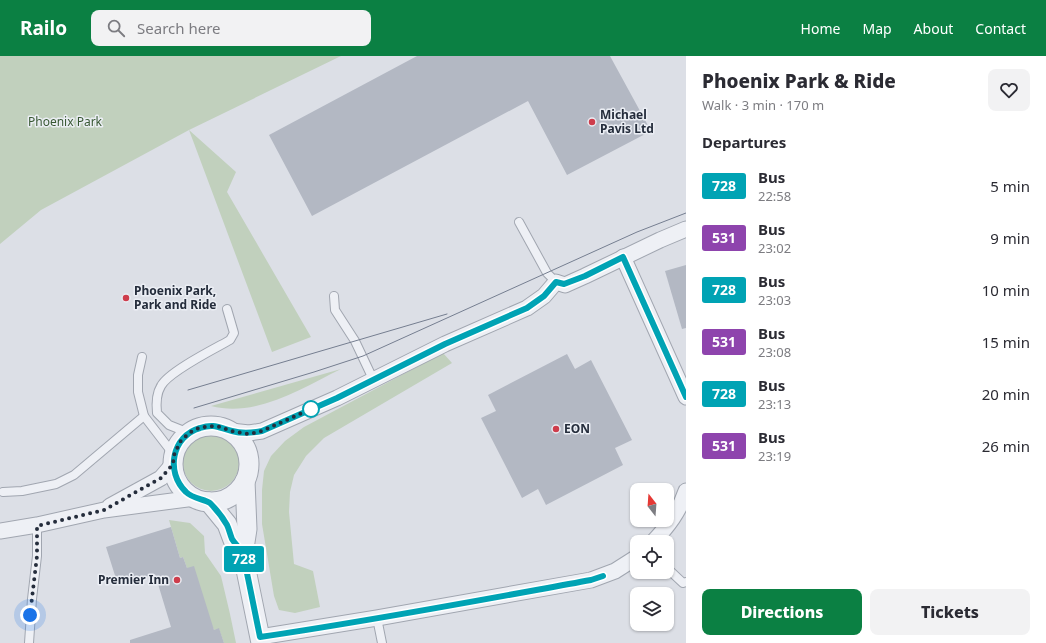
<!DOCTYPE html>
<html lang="en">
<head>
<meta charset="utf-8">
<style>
  body { margin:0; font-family:"Noto Sans",sans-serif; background:#f2f2f3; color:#2b2b33; height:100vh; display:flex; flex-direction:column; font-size:15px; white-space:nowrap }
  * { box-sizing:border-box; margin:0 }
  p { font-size:13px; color:#7c7c81 }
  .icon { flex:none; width:22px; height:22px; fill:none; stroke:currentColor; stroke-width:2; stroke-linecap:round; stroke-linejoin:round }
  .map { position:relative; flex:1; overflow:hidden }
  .drawer { display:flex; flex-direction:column; background:#fff; width:360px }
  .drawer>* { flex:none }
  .badge { padding:0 8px; border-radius:3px; font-size:14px; line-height:26px }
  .needle { width:26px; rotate:343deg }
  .tools { position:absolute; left:630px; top:427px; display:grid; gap:8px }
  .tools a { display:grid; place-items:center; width:44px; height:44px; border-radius:8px; background:#fff; box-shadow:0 1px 3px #0004; font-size:20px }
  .you { position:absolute; width:20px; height:20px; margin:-10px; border:3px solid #fff; border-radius:50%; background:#1a73e8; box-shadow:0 0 0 6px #1a73e833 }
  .map>.badge { position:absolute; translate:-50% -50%; box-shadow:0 0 0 2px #fff }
  h2 { padding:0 16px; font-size:15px; line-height:36px }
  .round { display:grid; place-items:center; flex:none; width:42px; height:42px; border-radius:8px; background:#f2f2f3 }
  .summary { display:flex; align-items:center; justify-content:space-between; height:68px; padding:0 16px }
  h1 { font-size:19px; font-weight:800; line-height:30px }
  .primary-button { display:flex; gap:8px; margin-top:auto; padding:8px 16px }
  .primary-button a { flex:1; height:46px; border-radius:8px; background:#0b8043; color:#fff; font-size:16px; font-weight:800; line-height:46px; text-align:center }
  .primary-button a+a { background:#f2f2f3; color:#2b2b33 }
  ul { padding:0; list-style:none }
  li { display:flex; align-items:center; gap:12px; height:52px; padding:0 16px }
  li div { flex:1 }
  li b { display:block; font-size:15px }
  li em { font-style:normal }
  li .badge { min-width:44px; font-weight:700; text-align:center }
  header { display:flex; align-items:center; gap:24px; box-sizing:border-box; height:56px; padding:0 20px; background:#0b8043; color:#fff }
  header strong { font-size:19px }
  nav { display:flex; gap:22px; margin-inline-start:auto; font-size:14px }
  .search { width:280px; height:36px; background:#f2f2f3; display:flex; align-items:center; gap:10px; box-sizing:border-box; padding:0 14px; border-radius:8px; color:#7c7c81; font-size:15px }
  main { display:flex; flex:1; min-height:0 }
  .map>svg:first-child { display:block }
  .green { fill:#c1d0bd }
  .building { fill:#b3b8c3 }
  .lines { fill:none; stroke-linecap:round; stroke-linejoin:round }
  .service-casing { stroke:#a1a6b0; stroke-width:10 }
  .minor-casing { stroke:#a1a6b0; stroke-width:17 }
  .tertiary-casing { stroke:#a1a6b0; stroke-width:21 }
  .service { stroke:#eef0f5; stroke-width:8 }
  .minor { stroke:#eef0f5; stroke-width:15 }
  .tertiary { stroke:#eef0f5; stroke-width:19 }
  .tram { stroke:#757e90; stroke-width:1 }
  .line-casing { stroke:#fff; stroke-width:9 }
  .line { stroke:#00a3b4; stroke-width:6 }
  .walk { stroke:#252d3c; stroke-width:4; stroke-dasharray:0 7.2 }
  .poi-dot { fill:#ce3d4c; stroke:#ebeef4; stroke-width:1.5 }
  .stop-dot { fill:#fff; stroke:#00a3b4; stroke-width:2 }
  .labels { text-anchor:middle; stroke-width:3; stroke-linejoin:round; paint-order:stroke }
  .poi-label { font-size:12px; font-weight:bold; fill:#252d3c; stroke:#ebeef4; text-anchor:start }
  .park-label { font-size:12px; fill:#385833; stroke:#ebeef4 }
</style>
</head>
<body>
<header>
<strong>Railo</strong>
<div class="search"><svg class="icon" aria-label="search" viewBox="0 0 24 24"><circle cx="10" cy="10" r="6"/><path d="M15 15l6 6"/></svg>Search here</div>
<nav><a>Home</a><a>Map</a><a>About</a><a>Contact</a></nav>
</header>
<main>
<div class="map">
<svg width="686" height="587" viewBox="0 0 686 587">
  <rect width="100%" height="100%" fill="#dcdfe6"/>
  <!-- green -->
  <g class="green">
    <path d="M0,0H341L189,74L236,116L227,136L311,281L272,296L189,74L41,154L0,188Z"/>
    <path d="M443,297L452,307L324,382L306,400L294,419L290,436L289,456L294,508L313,515L320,551L295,557L279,554L274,540L262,468V434L264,415L271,400L285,385L304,371Z"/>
    <path d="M341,313C302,332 257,362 211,350Z"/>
    <circle cx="211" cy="407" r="28"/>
    <path d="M169,464L190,467L204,480L205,497L221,520L230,558L236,587H224L219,573L214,574L187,512L183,501L180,502Z"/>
  </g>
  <!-- building -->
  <g class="building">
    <path d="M417,0H610L651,75L567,119L528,45L312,160L269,79Z"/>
    <path d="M686,209V272L682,273L665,215Z"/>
    <path d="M567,298L575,313L591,304L632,384L615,392L623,409L546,449L538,433L522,442L481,362L496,355L488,339Z"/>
    <path d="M171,471L180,502L183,501L187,512L194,510L214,574L219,572L224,587H130V584L171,571L155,518L118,529L106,491Z"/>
  </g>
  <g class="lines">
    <!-- service casing -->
    <g class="service-casing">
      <g id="service">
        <path d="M519,166L547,217L556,226"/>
        <path d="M334,240L335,254L355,285L373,323"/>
        <path d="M142,301L138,319V336L144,360"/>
        <path d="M189,377L169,369L157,357C156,347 156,338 161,330C168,316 214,293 230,284L234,277L227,253"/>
        <path d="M3,436L22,435L56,428L74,419L144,360L174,399"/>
        <path d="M667,512L683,527L686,526"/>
        <path d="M377,562L382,587"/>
        <path d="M29,587L32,543L37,500V469"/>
      </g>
    </g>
    <!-- minor casing -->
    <g class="minor-casing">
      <g id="minor">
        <path d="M623,201L686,341"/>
        <path d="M231,375L249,377L262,375L337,342L445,288L527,252L544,240L556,226L565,229L585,220L660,184L686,173"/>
        <path d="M110,450L161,422L173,408"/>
        <path d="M0,475L37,469L104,454L195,442"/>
        <path d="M653,486C668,470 679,456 686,435"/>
        <path d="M260,581L377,562L591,524L615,515L637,501"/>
      </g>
    </g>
    <!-- tertiary casing -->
    <g class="tertiary-casing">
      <g id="tertiary">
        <circle cx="211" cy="408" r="38"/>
        <path d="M245,425L247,473L243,499L261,587"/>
        <path d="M209,446L227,468L233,484L243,499"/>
      </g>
    </g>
    <!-- service -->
    <use href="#service" class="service"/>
    <!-- minor -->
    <use href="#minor" class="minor"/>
    <!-- tertiary -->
    <use href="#tertiary" class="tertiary"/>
    <!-- tram -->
    <g class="tram">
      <path d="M188,334L447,258"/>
      <path d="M194,352L314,316L363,300L637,176L686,157"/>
    </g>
  </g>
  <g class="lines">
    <!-- line casing -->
    <g class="line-casing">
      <path id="line" d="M603,520L591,524C481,544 371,565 260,581C256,561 252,541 248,522C246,514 246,504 243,498C240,492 235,488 232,483C230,478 229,473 227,469C223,462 216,453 210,447C205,443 193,443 186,436C165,416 172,380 200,372C215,367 219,372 232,375C243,378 252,377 262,375L337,342L445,288L527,252L544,240L556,226L564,228L585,220L623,201L686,341"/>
    </g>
    <!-- line -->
    <use href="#line" class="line"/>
    <!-- walk -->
    <path class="walk" d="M30,559L37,500V470L104,454L161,422L173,408L174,399L180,386L189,377L199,372L210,370L221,371L231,375L249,378L262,375L311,353"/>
  </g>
  <!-- markers -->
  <g class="poi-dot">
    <circle cx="592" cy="66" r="4"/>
    <circle cx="126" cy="242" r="4"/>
    <circle cx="556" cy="373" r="4"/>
    <circle cx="177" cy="524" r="4"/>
  </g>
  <circle class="stop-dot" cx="311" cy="353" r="8"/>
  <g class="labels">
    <!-- poi labels -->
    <g class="poi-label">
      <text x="600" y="63">Michael<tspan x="600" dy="14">Pavis Ltd</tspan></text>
      <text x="134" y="239">Phoenix Park,<tspan x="134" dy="14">Park and Ride</tspan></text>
      <text x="564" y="377">EON</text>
      <text x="169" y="528" text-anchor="end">Premier Inn</text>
    </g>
    <!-- park labels -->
    <g class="park-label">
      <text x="65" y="70">Phoenix Park</text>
    </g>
  </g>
</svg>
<div class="tools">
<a><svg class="needle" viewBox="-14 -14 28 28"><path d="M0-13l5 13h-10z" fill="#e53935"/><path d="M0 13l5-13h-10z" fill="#7c7c81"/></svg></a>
<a><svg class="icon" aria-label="locate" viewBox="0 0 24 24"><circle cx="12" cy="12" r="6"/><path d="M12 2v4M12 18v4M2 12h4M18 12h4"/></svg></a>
<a><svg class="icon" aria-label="layers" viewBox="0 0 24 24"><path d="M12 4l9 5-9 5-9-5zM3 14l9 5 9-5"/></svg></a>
</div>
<div class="you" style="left:30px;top:559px"></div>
<b class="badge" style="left:244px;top:503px;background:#00a3b4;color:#fff">728</b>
</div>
<section class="drawer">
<div class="summary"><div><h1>Phoenix Park &amp; Ride</h1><p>Walk · 3 min · 170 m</p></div><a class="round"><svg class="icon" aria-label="heart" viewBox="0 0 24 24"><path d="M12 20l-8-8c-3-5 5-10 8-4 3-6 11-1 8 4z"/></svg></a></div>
<h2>Departures</h2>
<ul>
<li><span class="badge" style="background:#00a3b4;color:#fff">728</span><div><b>Bus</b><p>22:58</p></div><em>5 min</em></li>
<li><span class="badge" style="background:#8e44ad;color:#fff">531</span><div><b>Bus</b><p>23:02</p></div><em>9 min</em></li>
<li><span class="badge" style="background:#00a3b4;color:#fff">728</span><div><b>Bus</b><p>23:03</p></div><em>10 min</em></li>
<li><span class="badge" style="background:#8e44ad;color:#fff">531</span><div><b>Bus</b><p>23:08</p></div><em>15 min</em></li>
<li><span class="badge" style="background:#00a3b4;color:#fff">728</span><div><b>Bus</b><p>23:13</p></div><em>20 min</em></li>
<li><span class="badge" style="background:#8e44ad;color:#fff">531</span><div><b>Bus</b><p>23:19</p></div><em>26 min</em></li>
</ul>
<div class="primary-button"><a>Directions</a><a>Tickets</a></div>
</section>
</main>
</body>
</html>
